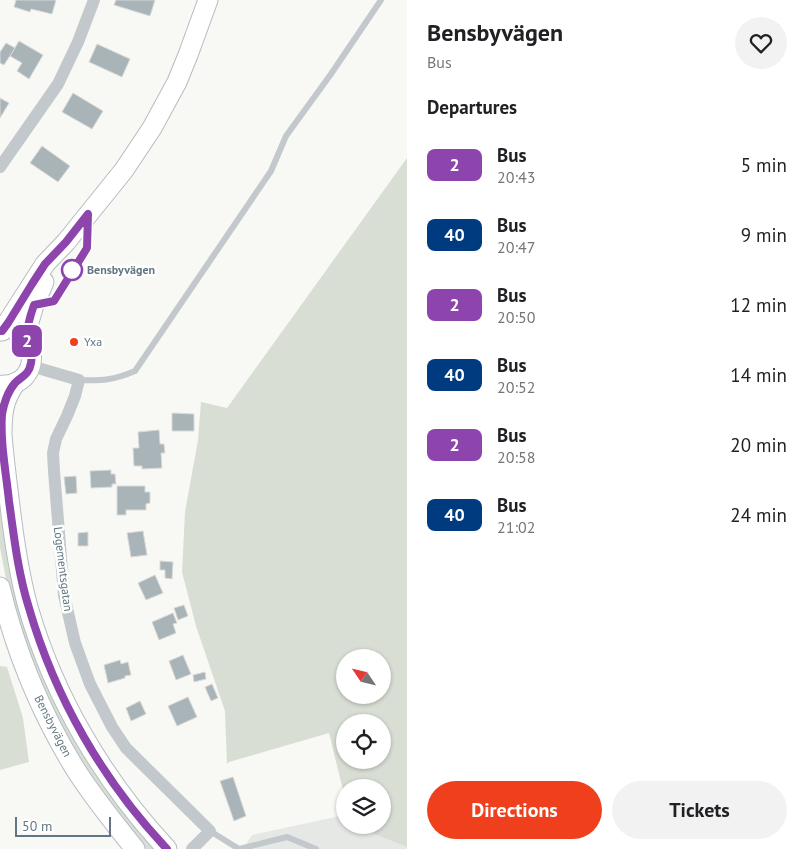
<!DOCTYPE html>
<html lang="en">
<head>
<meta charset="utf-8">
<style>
  body { margin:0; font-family:"PT Sans",sans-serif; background:#f2f2f2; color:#202124; height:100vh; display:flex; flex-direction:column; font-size:19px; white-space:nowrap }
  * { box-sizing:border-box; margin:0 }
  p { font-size:16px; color:#757577 }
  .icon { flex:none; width:28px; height:28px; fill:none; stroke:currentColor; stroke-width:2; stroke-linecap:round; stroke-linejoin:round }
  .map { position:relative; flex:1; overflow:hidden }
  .sheet { display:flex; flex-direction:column; background:#fff; width:400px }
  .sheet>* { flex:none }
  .badge { padding:0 10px; border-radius:8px; font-size:18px; line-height:32px }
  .needle { width:32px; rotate:305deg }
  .controls { position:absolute; left:336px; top:649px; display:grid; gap:10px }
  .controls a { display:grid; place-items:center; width:55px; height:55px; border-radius:50%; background:#fff; box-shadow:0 1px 4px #0004; font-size:25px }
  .scale { position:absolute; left:15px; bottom:12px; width:96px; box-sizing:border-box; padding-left:5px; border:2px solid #617682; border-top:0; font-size:14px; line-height:18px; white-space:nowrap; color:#617682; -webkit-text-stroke:4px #fff; paint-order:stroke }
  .map>.badge { position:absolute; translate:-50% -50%; box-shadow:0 0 0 2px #fff }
  h2 { padding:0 20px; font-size:19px; line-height:45px }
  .round { display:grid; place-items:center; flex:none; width:52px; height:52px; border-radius:26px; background:#f2f2f2 }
  .headline { display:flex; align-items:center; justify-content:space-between; height:85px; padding:0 20px }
  h1 { font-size:24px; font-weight:600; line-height:38px }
  .cta { display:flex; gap:10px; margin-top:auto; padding:10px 20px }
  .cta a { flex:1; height:58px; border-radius:30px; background:#f03f1d; color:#fff; font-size:20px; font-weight:600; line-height:58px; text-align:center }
  .cta a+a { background:#f2f2f2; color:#202124 }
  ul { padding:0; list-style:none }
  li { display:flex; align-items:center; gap:15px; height:70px; padding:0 20px }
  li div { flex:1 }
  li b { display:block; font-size:19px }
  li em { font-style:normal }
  li .badge { min-width:55px; font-weight:700; text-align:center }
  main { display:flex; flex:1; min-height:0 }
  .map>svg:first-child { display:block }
  .built { fill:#e6e8e6 }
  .green { fill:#d8ded4; fill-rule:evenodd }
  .building { fill:#a9b4b9; stroke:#dadad7 }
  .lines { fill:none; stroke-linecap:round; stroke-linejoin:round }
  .secondary-casing { stroke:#b5bcc0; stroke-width:21 }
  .lane { stroke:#c2c8cb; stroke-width:6 }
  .street { stroke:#c2c8cb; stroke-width:12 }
  .secondary { stroke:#fff; stroke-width:19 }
  .line-casing { stroke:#fff; stroke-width:11 }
  .line { stroke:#8e44ad; stroke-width:8 }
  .stop-dot { fill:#fff; stroke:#8e44ad; stroke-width:2.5 }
  .poi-dot { fill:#f03f1d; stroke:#fff; stroke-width:2 }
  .labels { text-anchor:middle; stroke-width:5; stroke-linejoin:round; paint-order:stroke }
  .stop-label { font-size:12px; font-weight:bold; fill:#617682; stroke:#fff; text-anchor:start }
  .poi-label { font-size:12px; fill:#617682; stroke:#fff; text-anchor:start }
  .street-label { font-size:12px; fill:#617682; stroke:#fff }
</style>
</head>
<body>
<main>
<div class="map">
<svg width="407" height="849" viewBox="0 0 407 849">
  <rect width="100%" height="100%" fill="#f8f8f5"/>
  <!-- built -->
  <path class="built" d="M345,815V825H363L374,834L407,847V849H243L252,835Z"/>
  <!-- green -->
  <g class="green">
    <path d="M407,158V847L374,834L363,825H382V788H345V798L329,733L229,762L227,764L225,711L196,626L182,572L185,512L198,440L201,402L227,408ZM345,658H382V695H345ZM345,722H382V760H345Z"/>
    <path d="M0,508L2,522L12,574L79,746L113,799L156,849H146L89,775L55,715L40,681L15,614L5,574L0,547Z"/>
    <path d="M0,666L7,667L23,718L29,762L0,770Z"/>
  </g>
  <!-- building -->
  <g class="building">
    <path d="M16,0H56L52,14L31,9L30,12L14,7Z"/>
    <path d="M116,0H155L150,16L114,5Z"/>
    <path d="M19,41L43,55L29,79L17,71L22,63L10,56Z"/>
    <path d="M6,43L15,48L4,65L0,63V52Z"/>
    <path d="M97,44L130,59L122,77L89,62Z"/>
    <path d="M73,93L103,111L92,129L62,112Z"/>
    <path d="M0,98L9,103L0,118Z"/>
    <path d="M42,146L70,166L58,182L30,163Z"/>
    <path d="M172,413L194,414V431H172Z"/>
    <path d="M159,430L160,444H164L165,453H161L162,468L142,469V466H134L133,448H139L138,432Z"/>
    <path d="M111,470V474H115L116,484H112V487L91,488L90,471Z"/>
    <path d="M76,476L77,493L66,494L64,477Z"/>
    <path d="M117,486H145V492H150V503L146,504V510H126V515H117Z"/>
    <path d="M143,531L147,555L131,557L127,533Z"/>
    <path d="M88,532V546H78V533Z"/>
    <path d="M160,561L173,562L172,579L165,578V570H160Z"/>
    <path d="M155,575L163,593L146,600L138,583Z"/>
    <path d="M184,605L188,616L178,620L174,608Z"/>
    <path d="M173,613L177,623L173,624L176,633L159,640L152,622Z"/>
    <path d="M183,655L191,674L176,680L169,661Z"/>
    <path d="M120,660L121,664L128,662L131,675L125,676V678L108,683L104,665Z"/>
    <path d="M205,672L206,679L194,682L193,675Z"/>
    <path d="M212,684L218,698L211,701L205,687Z"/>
    <path d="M188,697L197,717L177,726L168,706Z"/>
    <path d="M140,701L146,714L131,721L126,708Z"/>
    <path d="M233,777L246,816L234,821L220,781Z"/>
  </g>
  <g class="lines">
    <!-- secondary casing -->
    <g class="secondary-casing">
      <g id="secondary">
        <path d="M2,331L45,264L66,242L124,170L152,128L177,82L188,55L208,0"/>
        <path d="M27,342L29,322L34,305L44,282"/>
        <path d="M16,382C3,401 2,413 2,435C4,459 7,482 10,506C14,540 19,574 28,607C54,697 103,780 167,849"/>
        <path d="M4,385C32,386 42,349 18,334"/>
        <path d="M0,587C15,650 40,711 74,767C92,796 114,823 135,849"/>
      </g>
    </g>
    <!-- lane -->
    <g class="lane">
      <path d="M38,304L54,301L87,248L88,222"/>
      <path d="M79,380C102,381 114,380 135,371L271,171L286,136L331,74L381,0"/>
      <path d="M210,831L239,849L287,837L316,849"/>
    </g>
    <!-- street -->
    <g class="street">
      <path d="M0,167L58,84L78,42L94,0"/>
      <path d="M31,366L79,380L75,396L67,416L56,439L53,453L54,471L64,595L75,643L90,684L112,727L126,748L210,831L192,849"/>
    </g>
    <!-- secondary -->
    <use href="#secondary" class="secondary"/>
  </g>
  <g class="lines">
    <!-- line casing -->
    <g class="line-casing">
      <path id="line" d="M0,331H2L8,323L32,284L45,264L66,242L88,214L87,248L54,301L34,305C30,316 26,329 27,342C29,350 33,353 31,363C29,375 22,376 15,383C8,391 4,403 2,414C0,443 6,472 9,501C14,537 18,573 29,608C55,698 103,781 167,849"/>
    </g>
    <!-- line -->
    <use href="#line" class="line"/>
  </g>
  <!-- markers -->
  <circle class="stop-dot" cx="72" cy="270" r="10"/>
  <circle class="poi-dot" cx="74" cy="342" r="5"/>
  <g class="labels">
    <!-- stop labels -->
    <g class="stop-label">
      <text x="87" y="274">Bensbyvägen</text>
    </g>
    <!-- poi labels -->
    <g class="poi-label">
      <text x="84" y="346">Yxa</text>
    </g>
    <!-- street labels -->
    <g class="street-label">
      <text transform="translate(63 569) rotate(83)" y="4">Logementsgatan</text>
      <text transform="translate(53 726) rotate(63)" y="4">Bensbyvägen</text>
    </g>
  </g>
</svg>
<div class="controls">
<a><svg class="needle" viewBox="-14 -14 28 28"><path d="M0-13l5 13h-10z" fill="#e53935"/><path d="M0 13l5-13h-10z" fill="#757577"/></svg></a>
<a><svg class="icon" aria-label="locate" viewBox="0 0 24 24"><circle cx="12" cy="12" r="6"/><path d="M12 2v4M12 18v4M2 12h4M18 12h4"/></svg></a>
<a><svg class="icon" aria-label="layers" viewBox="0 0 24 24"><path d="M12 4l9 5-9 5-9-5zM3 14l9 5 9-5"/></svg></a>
</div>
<div class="scale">50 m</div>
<b class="badge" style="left:27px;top:341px;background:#8e44ad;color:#fff">2</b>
</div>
<section class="sheet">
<div class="headline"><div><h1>Bensbyvägen</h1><p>Bus</p></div><a class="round"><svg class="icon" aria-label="heart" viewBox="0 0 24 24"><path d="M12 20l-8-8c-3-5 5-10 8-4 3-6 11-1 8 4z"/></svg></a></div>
<h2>Departures</h2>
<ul>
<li><span class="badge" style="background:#8e44ad;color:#fff">2</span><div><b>Bus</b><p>20:43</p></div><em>5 min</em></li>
<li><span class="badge" style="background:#003b80;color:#fff">40</span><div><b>Bus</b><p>20:47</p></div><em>9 min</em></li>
<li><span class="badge" style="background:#8e44ad;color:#fff">2</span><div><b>Bus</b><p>20:50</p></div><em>12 min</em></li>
<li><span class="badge" style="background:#003b80;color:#fff">40</span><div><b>Bus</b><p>20:52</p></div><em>14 min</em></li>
<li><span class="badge" style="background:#8e44ad;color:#fff">2</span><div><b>Bus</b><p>20:58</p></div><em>20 min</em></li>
<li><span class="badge" style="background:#003b80;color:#fff">40</span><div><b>Bus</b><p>21:02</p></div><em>24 min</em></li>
</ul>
<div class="cta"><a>Directions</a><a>Tickets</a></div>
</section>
</main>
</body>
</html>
